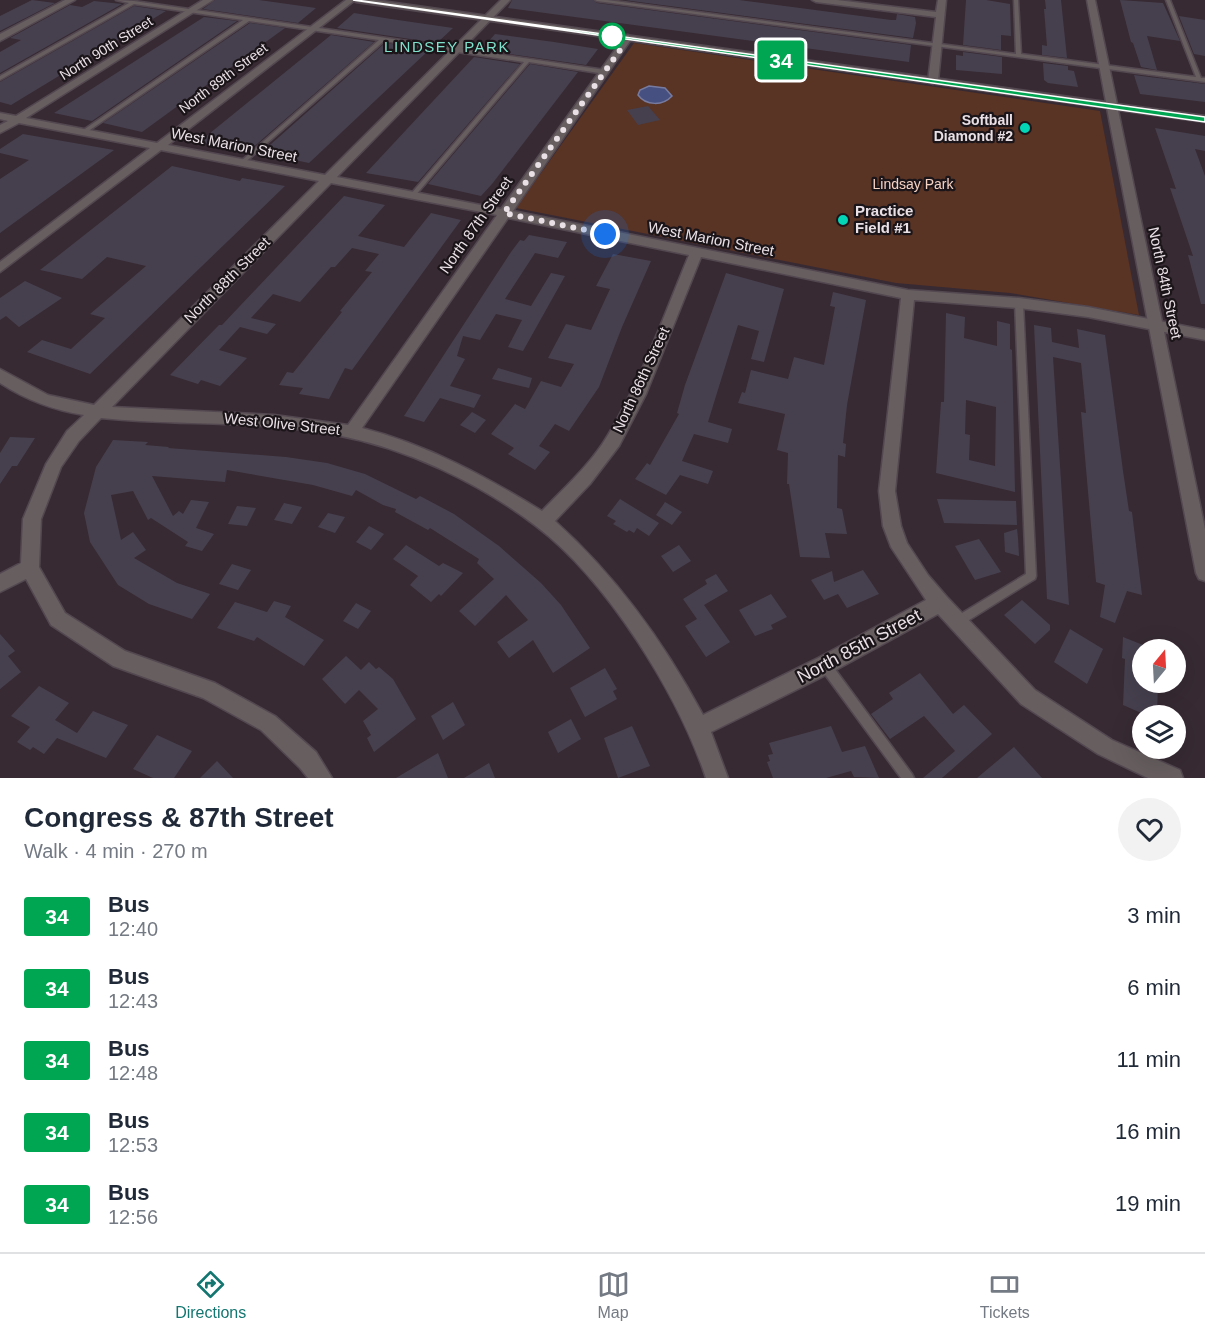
<!DOCTYPE html>
<html lang="en">
<head>
<meta charset="utf-8">
<style>
  body { margin:0; font-family:Helvetica,sans-serif; background:#f2f2f3; color:#1f2937; height:100vh; display:flex; flex-direction:column; font-size:22px; white-space:nowrap }
  * { box-sizing:border-box; margin:0 }
  p { font-size:20px; color:#747a83 }
  .icon { flex:none; width:33px; height:33px; fill:none; stroke:currentColor; stroke-width:2; stroke-linecap:round; stroke-linejoin:round }
  .map { position:relative; height:778px; overflow:hidden }
  .panel { display:flex; flex-direction:column; background:#fff; flex:1 }
  .panel>* { flex:none }
  .badge { padding:0 12px; border-radius:4px; font-size:21px; line-height:39px }
  .needle { width:39px; rotate:18deg }
  .buttons { position:absolute; left:1132px; top:639px; display:grid; gap:12px }
  .buttons a { display:grid; place-items:center; width:54px; height:54px; border-radius:50%; background:#fff; box-shadow:0 6px 24px #0002; font-size:30px }
  .you { position:absolute; width:30px; height:30px; margin:-15px; border:4px solid #fff; border-radius:50%; background:#1a73e8; box-shadow:0 0 0 9px #1a73e833 }
  .map>.badge { position:absolute; translate:-50% -50%; box-shadow:0 0 0 3px #fff }
  .round { display:grid; place-items:center; flex:none; width:63px; height:63px; border-radius:32px; background:#f2f2f3 }
  .overview { display:flex; align-items:center; justify-content:space-between; height:102px; padding:0 24px }
  h1 { font-size:28px; font-weight:700; line-height:45px }
  ul { padding:0; list-style:none }
  li { display:flex; align-items:center; gap:18px; height:72px; padding:0 24px }
  li div { flex:1 }
  li b { display:block; font-size:22px }
  li em { font-style:normal }
  li .badge { min-width:66px; font-weight:700; text-align:center }
  .menu { display:flex; justify-content:space-around; align-items:center; height:84px; border-top:2px solid #e0e1e3; background:#fff; font-size:16px; color:#747a83 }
  .menu a { display:grid; justify-items:center; gap:3px }
  .menu .current { color:#137670 }
  .map>svg:first-child { display:block }
  .green { fill:#593324 }
  .water { fill:#465081; stroke:#777b9f; stroke-width:1.5 }
  .building { fill:#46404e; fill-rule:evenodd }
  .lines { fill:none; stroke-linecap:round; stroke-linejoin:round }
  .service-casing { stroke:#534750; stroke-width:3 }
  .minor-casing { stroke:#534750; stroke-width:3 }
  .tertiary-casing { stroke:#534750; stroke-width:3 }
  .service { fill:#665e5f; fill-rule:evenodd }
  .minor { fill:#665e5f; fill-rule:evenodd }
  .tertiary { fill:#665e5f; fill-rule:evenodd }
  .line { fill:#00a651; stroke:#fff; stroke-width:1.5 }
  .walk { stroke:#e9e0e6; stroke-width:6; stroke-dasharray:0 10.8 }
  .stop-dot { fill:#fff; stroke:#00a651; stroke-width:3 }
  .poi-dot { fill:#04d5b6; stroke:#1b1519; stroke-width:2 }
  .labels { text-anchor:middle; stroke-width:4.5; stroke-linejoin:round; paint-order:stroke }
  .far-street-label { font-size:14px; fill:#e9e0e6; stroke:#1b1519 }
  .far-poi-label { font-size:14px; font-weight:bold; fill:#e9e0e6; stroke:#1b1519; text-anchor:end }
  .far-park-label { font-size:14px; fill:#f6d2c3; stroke:#1b1519 }
  .far-quarter-label { font-size:15px; letter-spacing:1.5px; fill:#7fe2cc; stroke:#1b1519 }
  .street-label { font-size:15px; fill:#e9e0e6; stroke:#1b1519 }
  .poi-label { font-size:15px; font-weight:bold; fill:#e9e0e6; stroke:#1b1519; text-anchor:start }
  .near-street-label { font-size:18px; fill:#e9e0e6; stroke:#1b1519 }
</style>
</head>
<body>
<div class="map">
<svg width="1205" height="778" viewBox="0 0 1205 778">
  <rect width="100%" height="100%" fill="#372a33"/>
  <!-- green -->
  <path class="green" d="M634,43L1100,111L1139,315L1010,293L896,283L516,208Z"/>
  <!-- water -->
  <path class="water" d="M649,86L665,88L672,96C663,106 646,106 638,95L640,90Z"/>
  <!-- building -->
  <g class="building">
    <path d="M32,0L55,3L0,31V16Z"/>
    <path d="M215,0H259L316,8L298,23L203,9Z"/>
    <path d="M512,0H593L597,3L911,45L909,62L508,8Z"/>
    <path d="M624,0H739L891,20H896L897,14L915,17L916,23L913,38Z"/>
    <path d="M966,0H986L1010,4L1011,36L1001,35V50L963,45Z"/>
    <path d="M1045,0H1061L1067,58L1042,55V45L1047,46L1044,9H1046Z"/>
    <path d="M1120,0L1163,3L1180,41L1147,36L1157,70L1141,67L1133,43L1131,42Z"/>
    <path d="M94,1L122,4L0,73V52L21,40L10,38L70,5L82,7Z"/>
    <path d="M134,6L166,11L11,105L0,102V82Z"/>
    <path d="M354,13L391,19L453,28L437,43L337,28Z"/>
    <path d="M1179,16L1205,20V56L1194,54Z"/>
    <path d="M204,17L237,21L92,121L54,113Z"/>
    <path d="M250,23L285,28L142,132L103,123Z"/>
    <path d="M495,34L554,42L598,49L586,65L481,50Z"/>
    <path d="M331,35L374,42L251,149L222,143L218,146L199,142Z"/>
    <path d="M385,43L429,50L309,163L261,153Z"/>
    <path d="M963,52L1002,57V74L956,70V55L963,56Z"/>
    <path d="M474,57L520,64L418,182L366,173Z"/>
    <path d="M1043,63L1068,66V70L1074,71L1078,87L1048,83L1044,80Z"/>
    <path d="M530,64L578,72L492,184L481,196L428,184Z"/>
    <path d="M1134,75L1205,84V102L1140,94Z"/>
    <path d="M648,106L660,120L638,125L627,110Z"/>
    <path d="M1155,128L1205,136V151L1195,149L1205,176V304H1201L1188,255L1193,256L1170,188L1176,189Z"/>
    <path d="M23,134L114,150L0,233V179L29,160L0,153V149Z"/>
    <path d="M172,166L240,181L242,178L285,186L90,374L27,352L42,340L71,349L105,318L90,314L146,266L107,257L82,279L40,270Z"/>
    <path d="M344,196L385,205L358,236L404,247L431,213L461,220L352,370L345,368L329,399L299,394L303,388L279,385L287,372L293,373L342,312L340,311L372,272L365,271L379,254L352,248L335,267H331L300,302L273,294L251,318L276,324L267,334L240,327L219,350L247,358L220,386L201,380L198,384L170,375L219,325H222Z"/>
    <path d="M529,235L567,242L558,258L535,253L505,299L531,306L551,273L565,276L523,351L508,347L522,320L496,314L480,340L463,336L457,356L465,359L450,386L481,395L474,408L440,398L424,422L404,416L511,252L520,240L524,241Z"/>
    <path d="M613,254L651,261L622,327L599,387L569,431L555,424L539,446L550,452L535,470L508,454L514,448L491,434L515,404L525,409L541,381L561,387L574,364L548,358L566,324L591,330L610,289L596,286Z"/>
    <path d="M726,273L784,289L764,362L751,359L759,331L738,325L708,422L732,429L728,443L694,434L682,461L713,471L708,484L680,475L666,495L635,479L647,463L650,465L679,414L677,413L685,385Z"/>
    <path d="M25,281L62,298L19,327L6,316L0,320V298Z"/>
    <path d="M833,292L866,300L847,405L843,443L846,444L845,457L838,455L837,508L842,509L847,534L825,533L830,558L800,557L789,484H787L788,453L777,450L785,414L738,403L742,392L745,393L751,370L788,379L794,357L824,365L835,307L830,306Z"/>
    <path d="M946,313L965,317L964,338L997,346V321L1010,324V349L1012,350L1015,492L936,473L941,402H944ZM966,400L996,407L995,466L969,460L970,435L965,434Z"/>
    <path d="M1034,325L1051,328L1052,342L1079,348L1077,329L1105,335L1123,471L1129,511L1132,512L1142,595L1127,591L1115,623L1100,617L1105,585L1096,582L1081,412L1086,413L1081,363L1053,357L1069,605L1047,599Z"/>
    <path d="M498,368L532,378L529,388L492,379Z"/>
    <path d="M472,412L486,420L475,433L460,425Z"/>
    <path d="M10,437L35,438L17,466H12L0,484V453Z"/>
    <path d="M113,440L148,442L145,445L169,447L168,448L286,457L327,463L365,474L416,499L420,496L454,514L499,546L541,583L561,605L590,648L553,673L533,640L509,658L497,642L528,620L506,595L475,626L459,611L494,579L477,563L479,559L430,528L428,530L395,512L396,509L383,505L356,490L352,496L313,485L227,470L225,482L152,476L173,516L179,511L183,514L191,500L209,502L196,528L214,534L202,551L185,546L188,542L151,518L148,520L133,491L111,495L121,540L133,532L146,550L134,558L177,583L210,594L192,619L149,604L118,585L90,542L84,513L96,467Z"/>
    <path d="M620,499L659,523L649,536L637,528L634,533L629,530L627,532L613,524L616,521L607,516Z"/>
    <path d="M937,499L1016,501L1017,525L944,523Z"/>
    <path d="M665,502L682,512L672,525L656,515Z"/>
    <path d="M284,503L302,507L292,524L274,520Z"/>
    <path d="M237,506L256,508L247,526L228,524Z"/>
    <path d="M328,513L345,517L335,533L318,527Z"/>
    <path d="M369,526L384,534L371,550L356,542Z"/>
    <path d="M1017,529L1018,538L1019,556L1005,552L1004,533Z"/>
    <path d="M979,539L1001,572L975,580L955,546Z"/>
    <path d="M406,545L439,566L443,563L463,573L441,596L439,594L431,602L410,585L418,576L393,559Z"/>
    <path d="M679,545L691,561L673,572L661,556Z"/>
    <path d="M232,564L251,570L238,590L219,584Z"/>
    <path d="M863,570L879,594L847,608L838,594L824,600L811,580L832,571L834,582Z"/>
    <path d="M716,574L728,591L704,605L730,642L706,657L685,626L697,619L683,599L707,584L705,580Z"/>
    <path d="M771,594L787,617L771,625L773,629L755,636L739,610Z"/>
    <path d="M1022,600L1050,625V630L1035,644L1004,615Z"/>
    <path d="M274,601L291,606L285,617L324,640L304,666L257,637L254,641L217,628L235,602L267,612Z"/>
    <path d="M356,603L371,611L358,629L343,621Z"/>
    <path d="M1070,629L1103,649L1087,684L1054,662Z"/>
    <path d="M0,634L15,651L8,656L21,672L0,689Z"/>
    <path d="M1123,637L1143,645V682H1158L1157,716H1148L1123,705L1125,659L1122,658Z"/>
    <path d="M346,656L361,670L369,662L376,669L379,667L393,679L416,719L374,752L367,738L371,735L363,721L378,709L359,690L345,704L322,679Z"/>
    <path d="M605,668L617,689L613,691L617,699L585,717L570,688Z"/>
    <path d="M920,673L953,714L964,705L992,734L942,778H923L955,751L924,716L890,739L871,714L893,699L889,693Z"/>
    <path d="M39,686L69,703L55,720L77,733L93,711L128,725L106,758L57,738L44,754L33,747L30,750L17,742L30,727L11,716Z"/>
    <path d="M453,702L465,725L443,740L431,716Z"/>
    <path d="M571,719L581,739L558,753L548,732Z"/>
    <path d="M632,726L650,766L618,778L604,738Z"/>
    <path d="M831,726L842,752L865,746L879,778L854,777L851,771L826,778H773L767,762L770,761L768,755L773,754L769,743Z"/>
    <path d="M157,735L192,751L174,778H153L133,769Z"/>
    <path d="M1014,747L1042,778H977Z"/>
    <path d="M438,753L448,778H396Z"/>
    <path d="M217,761L233,778H200Z"/>
    <path d="M489,763L495,778H464Z"/>
  </g>
  <g class="lines">
    <!-- service casing -->
    <g class="service-casing">
      <g id="service">
        <path d="M116,0L134,1L605,70L608,72L605,74L529,62L414,197H410V195L524,62L384,41L242,165L239,163L240,162L379,40L249,21L84,134L82,133V131L243,20L134,4L0,80V76L129,3Z"/>
        <path d="M595,0H607L1016,54L1014,0H1018L1021,54L1196,77L1166,0H1170L1201,78H1205V82L597,1Z"/>
        <path d="M1019,300L1023,303L1036,576L1035,579L958,627L954,626L953,622L954,618L1026,574L1015,303Z"/>
        <path d="M825,660L829,661L912,774L914,778H901L821,669L820,665L821,661Z"/>
      </g>
    </g>
    <!-- minor casing -->
    <g class="minor-casing">
      <g id="minor">
        <path d="M65,0H75L0,41V34Z"/>
        <path d="M203,0H213L26,118L157,143L346,0H355L168,145L325,175L501,0H510L337,177L501,209L625,36L628,35L632,38L513,211L908,290L1019,298L1088,307L1205,330V340L1088,317L1019,308L914,300L895,491L901,526L907,543L928,575L947,597L1035,690L1112,740L1180,770L1183,778H1148L1098,754L1021,704L938,614L832,672L711,732L728,778H706C678,694 607,580 536,526C478,482 406,448 336,435C258,420 179,426 101,418L79,441L61,467L41,519L39,567L65,613L125,651L215,683L275,716L316,752L332,778H308L300,768L261,730L203,698L113,666L51,625L26,579L0,592V574L21,563L23,519L46,464L67,431L84,415C53,410 26,400 0,383V369L48,395L94,405L319,181L161,150L0,272V262L150,148L19,123L0,133V125L8,121L0,119V113L16,116ZM331,183L497,215L348,425L274,415L112,407ZM508,218L689,255C664,315 642,379 608,435C591,464 565,487 542,511C485,476 428,445 362,428ZM701,257L901,298L879,491L883,526L891,547L926,600L818,658L703,715C664,642 616,576 555,521L590,484L619,446L646,394Z"/>
        <path d="M812,0H837L936,12L938,0H946L938,81L933,84L928,81L936,17L816,2Z"/>
      </g>
    </g>
    <!-- tertiary casing -->
    <g class="tertiary-casing">
      <path id="tertiary" d="M352,0H374L1106,102L1087,0H1095L1117,104L1205,116V122L1118,110L1205,529V581L1199,579L1196,573L1107,108L356,2Z"/>
    </g>
    <!-- service -->
    <use href="#service" class="service"/>
    <!-- minor -->
    <use href="#minor" class="minor"/>
    <!-- tertiary -->
    <use href="#tertiary" class="tertiary"/>
  </g>
  <!-- line -->
  <path class="line" d="M353,0H356L1205,117V122Z"/>
  <g class="lines">
    <!-- walk -->
    <path class="walk" d="M605,234L504,213L623,46L612,36"/>
  </g>
  <!-- markers -->
  <circle class="stop-dot" cx="612" cy="36" r="12"/>
  <g class="poi-dot">
    <circle cx="1025" cy="128" r="6"/>
    <circle cx="843" cy="220" r="6"/>
  </g>
  <g class="labels">
    <!-- far-street labels -->
    <g class="far-street-label">
      <text transform="translate(106 48) rotate(-32)" y="5">North 90th Street</text>
      <text transform="translate(223 78) rotate(-37)" y="5">North 89th Street</text>
    </g>
    <!-- far-poi labels -->
    <g class="far-poi-label">
      <text x="1013" y="125">Softball<tspan x="1013" dy="16">Diamond #2</tspan></text>
    </g>
    <!-- far-park labels -->
    <g class="far-park-label">
      <text x="913" y="189">Lindsay Park</text>
    </g>
    <!-- far-quarter labels -->
    <g class="far-quarter-label">
      <text x="447" y="52">LINDSEY PARK</text>
    </g>
    <!-- street labels -->
    <g class="street-label">
      <text transform="translate(234 145) rotate(11)" y="5">West Marion Street</text>
      <text transform="translate(476 225) rotate(-55)" y="5">North 87th Street</text>
      <text transform="translate(711 239) rotate(11)" y="5">West Marion Street</text>
      <text transform="translate(227 280) rotate(-45)" y="5">North 88th Street</text>
      <text transform="translate(1165 283) rotate(78)" y="5">North 84th Street</text>
      <text transform="translate(641 380) rotate(-65)" y="5">North 86th Street</text>
      <text transform="translate(282 424) rotate(6)" y="5">West Olive Street</text>
    </g>
    <!-- poi labels -->
    <g class="poi-label">
      <text x="855" y="216">Practice<tspan x="855" dy="17">Field #1</tspan></text>
    </g>
    <!-- near-street labels -->
    <g class="near-street-label">
      <text transform="translate(859 646) rotate(-28)" y="6">North 85th Street</text>
    </g>
  </g>
</svg>
<div class="buttons">
<a><svg class="needle" viewBox="-14 -14 28 28"><path d="M0-13l5 13h-10z" fill="#e53935"/><path d="M0 13l5-13h-10z" fill="#747a83"/></svg></a>
<a><svg class="icon" aria-label="layers" viewBox="0 0 24 24"><path d="M12 4l9 5-9 5-9-5zM3 14l9 5 9-5"/></svg></a>
</div>
<div class="you" style="left:605px;top:234px"></div>
<b class="badge" style="left:781px;top:60px;background:#00a651;color:#fff">34</b>
</div>
<section class="panel">
<div class="overview"><div><h1>Congress &amp; 87th Street</h1><p>Walk · 4 min · 270 m</p></div><a class="round"><svg class="icon" aria-label="heart" viewBox="0 0 24 24"><path d="M12 20l-8-8c-3-5 5-10 8-4 3-6 11-1 8 4z"/></svg></a></div>
<ul>
<li><span class="badge" style="background:#00a651;color:#fff">34</span><div><b>Bus</b><p>12:40</p></div><em>3 min</em></li>
<li><span class="badge" style="background:#00a651;color:#fff">34</span><div><b>Bus</b><p>12:43</p></div><em>6 min</em></li>
<li><span class="badge" style="background:#00a651;color:#fff">34</span><div><b>Bus</b><p>12:48</p></div><em>11 min</em></li>
<li><span class="badge" style="background:#00a651;color:#fff">34</span><div><b>Bus</b><p>12:53</p></div><em>16 min</em></li>
<li><span class="badge" style="background:#00a651;color:#fff">34</span><div><b>Bus</b><p>12:56</p></div><em>19 min</em></li>
</ul>
</section>
<nav class="menu">
<a class="current"><svg class="icon" aria-label="directions" viewBox="0 0 24 24"><path d="M12 3l9 9-9 9-9-9zM9 14v-3h6M13 9l2 2-2 2"/></svg>Directions</a>
<a><svg class="icon" aria-label="map" viewBox="0 0 24 24"><path d="M3 6l6-2 6 2 6-2v14l-6 2-6-2-6 2zM9 4v14M15 6v14"/></svg>Map</a>
<a><svg class="icon" aria-label="tickets" viewBox="0 0 24 24"><path d="M3 7h18v10H3zM15 7v10"/></svg>Tickets</a>
</nav>
</body>
</html>
